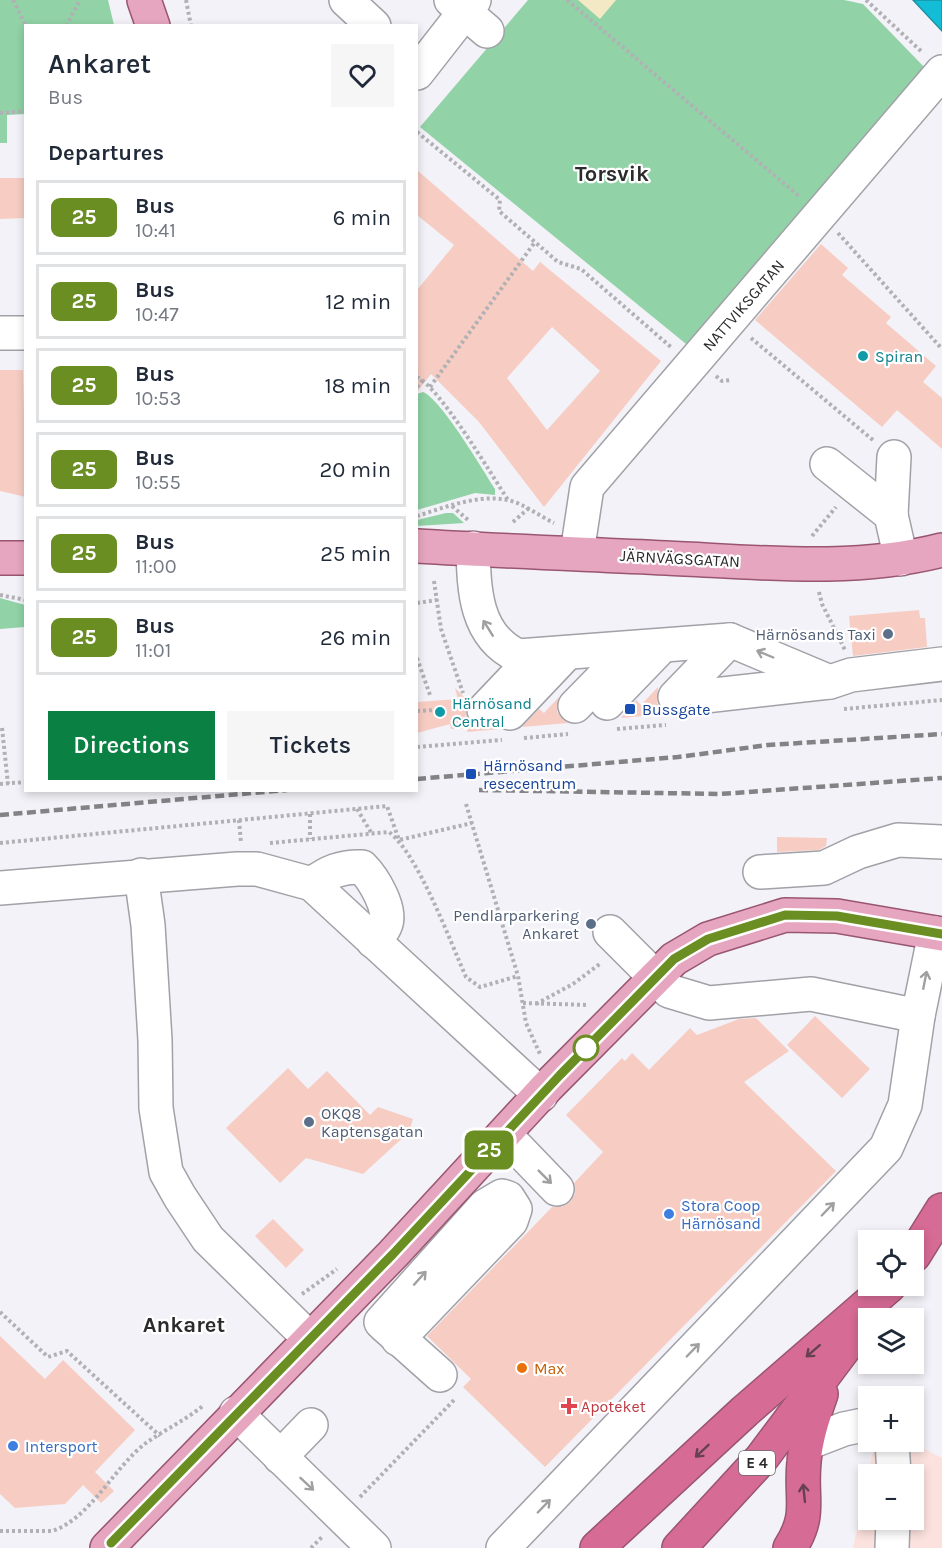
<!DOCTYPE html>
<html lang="en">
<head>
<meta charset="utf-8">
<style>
  body { margin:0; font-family:Karla,sans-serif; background:#f6f6f7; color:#1f2937; height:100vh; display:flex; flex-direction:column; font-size:22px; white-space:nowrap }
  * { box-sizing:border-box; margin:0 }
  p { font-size:20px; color:#747a83 }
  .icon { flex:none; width:33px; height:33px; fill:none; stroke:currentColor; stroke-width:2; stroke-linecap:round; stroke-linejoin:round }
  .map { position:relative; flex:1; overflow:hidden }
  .sheet { position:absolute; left:24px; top:24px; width:394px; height:768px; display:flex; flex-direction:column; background:#fff; border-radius:0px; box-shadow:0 3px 9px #0003 }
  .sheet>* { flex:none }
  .badge { padding:0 12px; border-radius:9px; font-size:21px; line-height:39px }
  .fabs { position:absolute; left:858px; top:1230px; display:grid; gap:12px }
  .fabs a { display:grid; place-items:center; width:66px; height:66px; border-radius:0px; background:#fff; box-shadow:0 3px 9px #0003; font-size:30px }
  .map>.badge { position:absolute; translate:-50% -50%; box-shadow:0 0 0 3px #fff }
  h2 { padding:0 24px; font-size:22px; line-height:54px }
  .round { display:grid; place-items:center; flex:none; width:63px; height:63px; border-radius:0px; background:#f6f6f7 }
  .overview { display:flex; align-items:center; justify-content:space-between; height:102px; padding:0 24px }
  h1 { font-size:28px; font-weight:600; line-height:45px }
  .cta { display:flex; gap:12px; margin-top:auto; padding:12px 24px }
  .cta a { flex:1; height:69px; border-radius:0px; background:#0b8043; color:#fff; font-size:24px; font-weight:600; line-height:69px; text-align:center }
  .cta a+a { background:#f6f6f7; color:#1f2937 }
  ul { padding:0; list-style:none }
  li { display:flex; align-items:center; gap:18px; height:75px; margin:0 12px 9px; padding:0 12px; border:3px solid #e0e1e3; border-radius:0px }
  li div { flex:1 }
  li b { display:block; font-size:22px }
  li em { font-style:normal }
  li .badge { min-width:66px; font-weight:700; text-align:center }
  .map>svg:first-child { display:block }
  .industrial { fill:#fce2de; fill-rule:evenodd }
  .green { fill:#91d2a6 }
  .sand { fill:#f3e9c4 }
  .water { fill:#14bdd6; stroke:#1b91a3; stroke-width:1.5 }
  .building { fill:#f7cdc3; fill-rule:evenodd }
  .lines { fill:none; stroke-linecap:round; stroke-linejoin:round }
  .minor-casing { stroke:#a1a1a7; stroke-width:36 }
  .major-casing { stroke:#9a5571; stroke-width:36 }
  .highway-casing { stroke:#9a5571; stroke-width:36 }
  .path { stroke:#b1b1b5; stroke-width:4; stroke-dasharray:3 3; stroke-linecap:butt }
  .minor { stroke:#fff; stroke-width:33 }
  .major { stroke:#e6a6bf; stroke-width:33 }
  .highway { stroke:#d66b95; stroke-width:33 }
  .rail { stroke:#838386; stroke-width:4.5; stroke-dasharray:9 4.5; stroke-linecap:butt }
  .oneway { stroke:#a0a0a0 }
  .oneway2 { stroke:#674151 }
  .line-casing { stroke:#fff; stroke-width:14 }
  .line { stroke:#6b8e23; stroke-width:9 }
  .culture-dot { fill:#0f9aa8; stroke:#fff; stroke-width:2 }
  .service-dot { fill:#5c6f8a; stroke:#fff; stroke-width:2 }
  .transit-dot { fill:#1a4fb4; stroke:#fff; stroke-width:2 }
  .stop-dot { fill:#fff; stroke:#6b8e23; stroke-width:3 }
  .shop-dot { fill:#3f7fe0; stroke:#fff; stroke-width:2 }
  .food-dot { fill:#e8710a; stroke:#fff; stroke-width:2 }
  .health-dot { fill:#e0444e; stroke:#fff; stroke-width:2 }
  .labels { text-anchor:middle; stroke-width:4.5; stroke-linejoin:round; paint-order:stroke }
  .shield { fill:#fff; stroke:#6b6b6c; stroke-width:1.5 }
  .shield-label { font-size:15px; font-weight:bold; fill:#2b2b2d }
  .street-label { font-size:16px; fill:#2b2b2d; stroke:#fff }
  .culture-label { font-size:16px; fill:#0d838f; stroke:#fff; text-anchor:start }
  .service-label { font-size:16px; fill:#4e5e75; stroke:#fff; text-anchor:end }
  .transit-label { font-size:16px; fill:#164399; stroke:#fff; text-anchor:start }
  .shop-label { font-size:16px; fill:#366cbe; stroke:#fff; text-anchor:start }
  .food-label { font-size:16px; fill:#c56008; stroke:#fff; text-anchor:start }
  .health-label { font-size:16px; fill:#be3a42; stroke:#fff; text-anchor:start }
  .district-label { font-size:22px; font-weight:bold; fill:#2b2b2d; stroke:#fff }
</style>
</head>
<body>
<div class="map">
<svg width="942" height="1548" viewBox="0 0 942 1548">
  <rect width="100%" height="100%" fill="#f2f2f8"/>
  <!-- industrial -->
  <path class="industrial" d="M917,1445L942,1458V1548H853L873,1451ZM868,1474H914V1520H868Z"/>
  <!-- green -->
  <g class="green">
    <path d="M0,0H108L114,25L26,26L25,114L7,115V143H0Z"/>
    <path d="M528,0H844L863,4L928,71L691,348L420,127Z"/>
    <path d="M423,392C441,399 483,470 495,489V495L475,493L417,510V394Z"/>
    <path d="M446,513H453L464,523L417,526V520Z"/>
    <path d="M0,598L25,605V627L0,629Z"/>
  </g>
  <!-- sand -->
  <path class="sand" d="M578,0H616L600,19Z"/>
  <!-- water -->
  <path class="water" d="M913,0H942V31Z"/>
  <!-- building -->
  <g class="building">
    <path d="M417,170L533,271L540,262L661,361L544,507L479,422L431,374L417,392V290L454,245L417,215ZM552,327L600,371L547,430L507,378Z"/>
    <path d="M0,178H26V218L0,219Z"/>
    <path d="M821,244L848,268L842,275L891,317L886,323L936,366L923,382L942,398V449L897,410L882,427L755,320Z"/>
    <path d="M0,370H23L26,497L0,491Z"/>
    <path d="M919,610L920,618H925L927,647L853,656L849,616Z"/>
    <path d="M658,687L657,703L667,714L621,718L636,700L641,705Z"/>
    <path d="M455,688L468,701L466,715L472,724L480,728L496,724L501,729L467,732L468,728L451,729L450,724L417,733V702L458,699Z"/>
    <path d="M559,697L557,712L568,723L522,727L539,709L544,713Z"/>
    <path d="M777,837L827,838L826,846L819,850L777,852Z"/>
    <path d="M815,1016L870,1069L842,1098L787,1045Z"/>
    <path d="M756,1018L789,1051L744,1082L836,1171L545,1467L463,1387L471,1379L427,1336L552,1207H562L570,1202L575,1194L574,1183L603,1152L566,1115L622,1058L625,1061L632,1053L649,1070L690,1028L697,1035L739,1019Z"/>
    <path d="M288,1068L308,1089L327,1071L370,1115L378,1107L413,1119L409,1132L363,1174L306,1158L280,1183L226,1128Z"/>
    <path d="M273,1219L304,1250L286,1268L255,1236Z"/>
    <path d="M0,1336L45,1379L63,1360L135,1430L95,1472L114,1491L101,1503L83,1485L65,1504L15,1508L0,1494Z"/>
  </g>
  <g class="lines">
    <!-- minor casing -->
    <g class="minor-casing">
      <g id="minor">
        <path d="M346,0L374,26"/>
        <path d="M451,0L487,31"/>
        <path d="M417,73L474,0"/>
        <path d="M0,333H26"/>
        <path d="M827,464L891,515L901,559"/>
        <path d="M891,515L894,457"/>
        <path d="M473,548C474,590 475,636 518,656L730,640L830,682L851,675L942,664"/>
        <path d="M577,553L587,487L942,72"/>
        <path d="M705,696L829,682"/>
        <path d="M675,697L730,640"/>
        <path d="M607,703L662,646"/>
        <path d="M575,706L618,662"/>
        <path d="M484,710L521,671"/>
        <path d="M510,713L566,654"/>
        <path d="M760,872L824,868L858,852L898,840L942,842"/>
        <path d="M141,875L148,925L155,1040L156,1108L166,1172L180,1197L208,1239L309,1338"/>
        <path d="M312,884C328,872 342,866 362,867C373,878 393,910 385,926C383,931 377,937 373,941"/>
        <path d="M0,888L237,869H257L312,884L541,1095"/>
        <path d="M610,932L669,991L709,1003L811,994L918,1016"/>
        <path d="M504,1134L557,1189"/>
        <path d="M381,1322L485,1206L502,1196L508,1198L515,1209L511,1221L398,1339"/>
        <path d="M384,1325L440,1375"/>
        <path d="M236,1413L374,1548"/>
        <path d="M892,1442L894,1474"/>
        <path d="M805,1444L844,1429L868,1424"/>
        <path d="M280,1457L311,1425"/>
        <path d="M503,1548L886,1148L905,1105L918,1016L935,933"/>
        <path d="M892,1548L893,1520"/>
      </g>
    </g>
    <!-- major casing -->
    <g class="major-casing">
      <g id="major">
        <path d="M144,0L153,26"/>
        <path d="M417,546C500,551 583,554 666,558C757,562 853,573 942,550"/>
        <path d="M0,558H26"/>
        <path d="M107,1548L393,1254L547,1087L674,959L708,939L785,915L837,916L942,934"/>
      </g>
    </g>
    <!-- highway casing -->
    <g class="highway-casing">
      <g id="highway">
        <path d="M914,1255L942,1210"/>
        <path d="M597,1548L745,1411L889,1286"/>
        <path d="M679,1548L761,1459L860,1327"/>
        <path d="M790,1548C812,1514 800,1499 804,1462C806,1438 813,1417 821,1394"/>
      </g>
    </g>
    <!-- path -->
    <g class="path">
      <path d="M13,0L26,26"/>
      <path d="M186,0L191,26"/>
      <path d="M567,0L800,197"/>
      <path d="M866,0L922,52"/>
      <path d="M66,26L80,0"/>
      <path d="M0,113L26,111"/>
      <path d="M417,132L500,200L499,211L558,262L581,269L672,348"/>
      <path d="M838,233L942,349"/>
      <path d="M751,338L874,441"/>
      <path d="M716,376L722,381L731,380"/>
      <path d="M417,377C440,388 491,474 508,500"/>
      <path d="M417,387L423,380"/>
      <path d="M430,387L535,242"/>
      <path d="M452,506L468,520"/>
      <path d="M417,516C446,507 478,494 508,500C525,504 539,516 554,523"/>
      <path d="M513,522L529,508"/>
      <path d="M812,536L836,507"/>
      <path d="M434,581L441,629L463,693"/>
      <path d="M819,592L822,604L845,650"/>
      <path d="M0,595L26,600"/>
      <path d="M417,603L437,600"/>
      <path d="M417,658L430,695"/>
      <path d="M844,709L942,700"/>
      <path d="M417,711L435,710"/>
      <path d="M2,728L8,784"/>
      <path d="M617,729L666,725"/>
      <path d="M524,738L568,734"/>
      <path d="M417,747L502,740"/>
      <path d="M0,784L26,782"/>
      <path d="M466,804L518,976L526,1023L540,1054"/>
      <path d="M357,809L372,834"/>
      <path d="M310,814V839"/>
      <path d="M239,820L241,843"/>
      <path d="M0,843L387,806L399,840L472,823"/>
      <path d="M270,843L389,832C418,854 450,941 466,977L480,987L518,976"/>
      <path d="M523,1003L589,1005"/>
      <path d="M536,1004L573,984L601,963"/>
      <path d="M302,1294L337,1269"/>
      <path d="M0,1312L48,1357L67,1351L160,1436"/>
      <path d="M360,1497L455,1399"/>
      <path d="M0,1531H52C90,1519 114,1467 146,1443C164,1430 186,1420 204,1405"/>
      <path d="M311,1548L323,1536"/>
    </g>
    <!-- minor -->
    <use href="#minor" class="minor"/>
    <!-- major -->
    <use href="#major" class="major"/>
    <!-- highway -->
    <use href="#highway" class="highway"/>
    <!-- rail -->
    <g class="rail">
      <path d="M417,779L678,757L768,745L942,734"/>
      <path d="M479,790L720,794L942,778"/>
      <path d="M0,815L287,790"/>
    </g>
  </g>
  <!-- one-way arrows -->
  <defs><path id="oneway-shaft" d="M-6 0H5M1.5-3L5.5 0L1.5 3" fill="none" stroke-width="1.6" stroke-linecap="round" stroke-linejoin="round" transform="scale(1.5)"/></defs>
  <g class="oneway">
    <use href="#oneway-shaft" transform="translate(488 628) rotate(-122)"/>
    <use href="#oneway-shaft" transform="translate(765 654) rotate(-157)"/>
    <use href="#oneway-shaft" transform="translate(925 980) rotate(-79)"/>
    <use href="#oneway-shaft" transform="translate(545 1177) rotate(45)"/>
    <use href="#oneway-shaft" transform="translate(828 1209) rotate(-46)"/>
    <use href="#oneway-shaft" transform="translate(420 1278) rotate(-48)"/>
    <use href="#oneway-shaft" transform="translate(693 1350) rotate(-46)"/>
    <use href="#oneway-shaft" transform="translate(307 1484) rotate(43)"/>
    <use href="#oneway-shaft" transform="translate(544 1506) rotate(-46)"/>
  </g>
  <g class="oneway2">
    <use href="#oneway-shaft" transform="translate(813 1351) rotate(139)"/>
    <use href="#oneway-shaft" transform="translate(702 1451) rotate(137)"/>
    <use href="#oneway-shaft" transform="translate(804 1493) rotate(-96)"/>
  </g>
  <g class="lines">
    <!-- line casing -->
    <g class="line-casing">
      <path id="line" d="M111,1543L393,1254L560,1075L674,959L708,939L785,915L837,916L942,934"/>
    </g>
    <!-- line -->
    <use href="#line" class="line"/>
  </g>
  <!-- markers -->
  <g class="culture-dot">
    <circle cx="863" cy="356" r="6"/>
    <circle cx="440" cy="712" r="6"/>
  </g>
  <g class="service-dot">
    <circle cx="888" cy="634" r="6"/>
    <circle cx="591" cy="924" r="6"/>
    <circle cx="309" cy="1122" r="6"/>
  </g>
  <g class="transit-dot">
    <rect x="624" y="703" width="12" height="12" rx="3"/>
    <rect x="465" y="768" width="12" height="12" rx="3"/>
  </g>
  <circle class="stop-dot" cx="586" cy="1048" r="12"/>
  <g class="shop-dot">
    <circle cx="669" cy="1214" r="6"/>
    <circle cx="13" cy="1446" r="6"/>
  </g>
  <circle class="food-dot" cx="522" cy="1368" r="6"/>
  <path class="health-dot" d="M566 1397h6v6h6v6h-6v6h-6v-6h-6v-6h6z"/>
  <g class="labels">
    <!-- shield labels -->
    <rect class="shield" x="739" y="1451" width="36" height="24" rx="4.5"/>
    <g class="shield-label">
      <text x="757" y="1468">E 4</text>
    </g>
    <!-- street labels -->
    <g class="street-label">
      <text transform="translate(743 305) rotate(-49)" y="6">NATTVIKSGATAN</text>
      <text transform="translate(680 558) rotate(3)" y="6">JÄRNVÄGSGATAN</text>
    </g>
    <!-- culture labels -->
    <g class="culture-label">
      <text x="875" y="362">Spiran</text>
      <text x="452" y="709">Härnösand<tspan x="452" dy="18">Central</tspan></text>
    </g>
    <!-- service labels -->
    <g class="service-label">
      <text x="876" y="640">Härnösands Taxi</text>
      <text x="579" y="921">Pendlarparkering<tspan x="579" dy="18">Ankaret</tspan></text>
      <text x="321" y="1119" text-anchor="start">OKQ8<tspan x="321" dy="18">Kaptensgatan</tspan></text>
    </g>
    <!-- transit labels -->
    <g class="transit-label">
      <text x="642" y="715">Bussgate</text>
      <text x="483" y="771">Härnösand<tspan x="483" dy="18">resecentrum</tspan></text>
    </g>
    <!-- shop labels -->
    <g class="shop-label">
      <text x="681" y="1211">Stora Coop<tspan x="681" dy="18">Härnösand</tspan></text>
      <text x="25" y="1452">Intersport</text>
    </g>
    <!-- food labels -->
    <g class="food-label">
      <text x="534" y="1374">Max</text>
    </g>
    <!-- health labels -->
    <g class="health-label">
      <text x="581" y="1412">Apoteket</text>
    </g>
    <!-- district labels -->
    <g class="district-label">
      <text x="612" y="181">Torsvik</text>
      <text x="184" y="1332">Ankaret</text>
    </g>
  </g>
</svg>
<div class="fabs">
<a><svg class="icon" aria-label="locate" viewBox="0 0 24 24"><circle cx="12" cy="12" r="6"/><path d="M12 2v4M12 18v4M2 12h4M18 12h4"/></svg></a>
<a><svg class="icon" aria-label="layers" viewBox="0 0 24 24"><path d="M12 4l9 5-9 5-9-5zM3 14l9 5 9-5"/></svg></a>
<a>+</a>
<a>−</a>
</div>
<b class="badge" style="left:489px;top:1150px;background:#6b8e23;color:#fff">25</b>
<section class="sheet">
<div class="overview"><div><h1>Ankaret</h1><p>Bus</p></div><a class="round"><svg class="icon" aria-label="heart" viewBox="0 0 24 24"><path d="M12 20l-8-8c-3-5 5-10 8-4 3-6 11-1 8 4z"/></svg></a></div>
<h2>Departures</h2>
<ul>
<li><span class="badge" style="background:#6b8e23;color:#fff">25</span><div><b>Bus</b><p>10:41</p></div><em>6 min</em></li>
<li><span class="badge" style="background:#6b8e23;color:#fff">25</span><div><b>Bus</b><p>10:47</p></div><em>12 min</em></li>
<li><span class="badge" style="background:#6b8e23;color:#fff">25</span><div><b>Bus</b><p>10:53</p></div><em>18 min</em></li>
<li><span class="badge" style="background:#6b8e23;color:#fff">25</span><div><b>Bus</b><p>10:55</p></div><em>20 min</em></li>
<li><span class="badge" style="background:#6b8e23;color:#fff">25</span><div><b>Bus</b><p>11:00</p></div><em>25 min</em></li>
<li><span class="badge" style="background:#6b8e23;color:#fff">25</span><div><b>Bus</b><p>11:01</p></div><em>26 min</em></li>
</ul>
<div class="cta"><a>Directions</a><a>Tickets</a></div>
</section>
</div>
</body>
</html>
